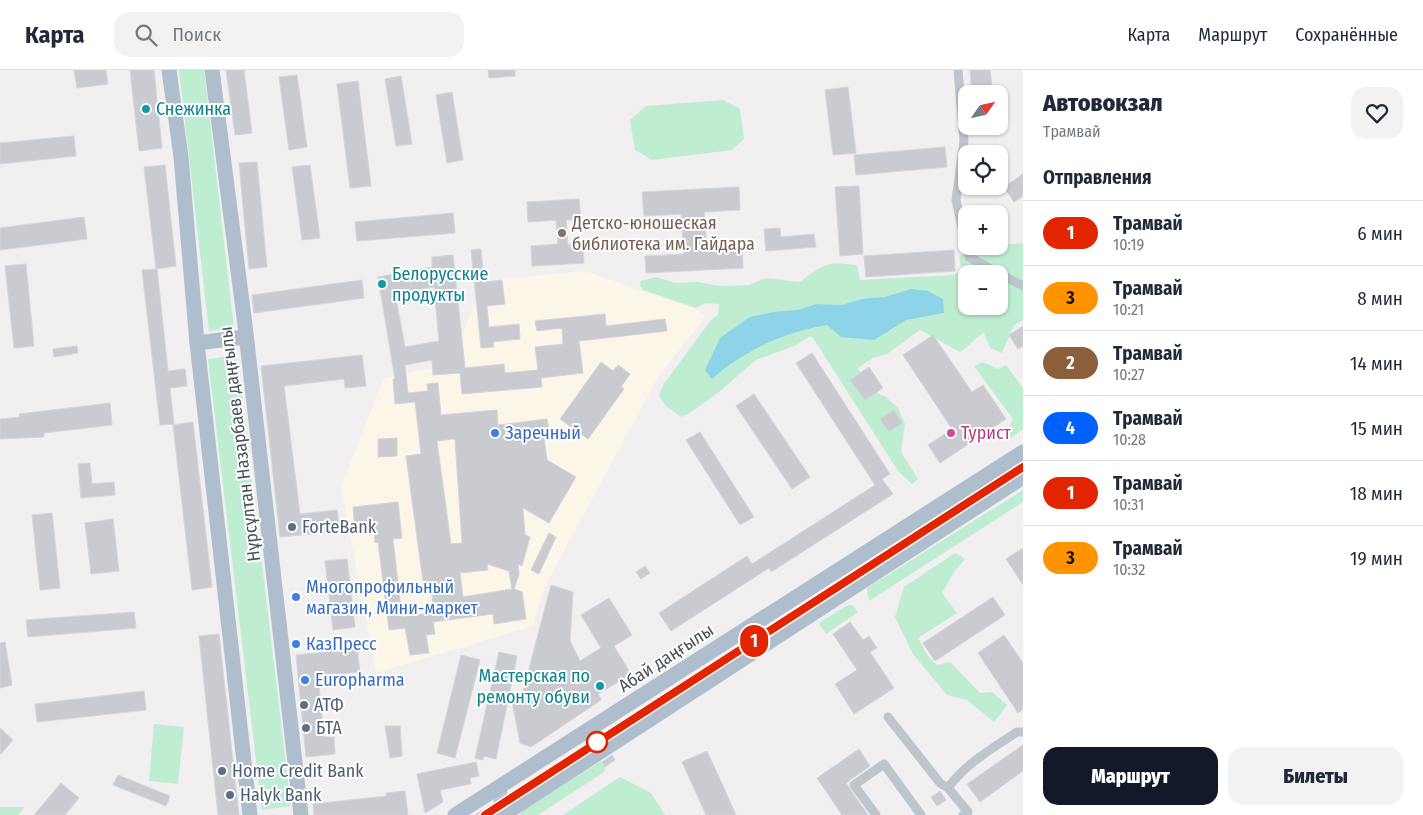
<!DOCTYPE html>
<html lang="ru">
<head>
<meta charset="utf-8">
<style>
  body { margin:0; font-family:"Fira Sans Condensed",sans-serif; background:#f2f2f3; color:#1f2937; height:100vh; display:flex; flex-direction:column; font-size:19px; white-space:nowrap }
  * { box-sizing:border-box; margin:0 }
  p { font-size:16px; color:#747a83 }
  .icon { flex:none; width:28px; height:28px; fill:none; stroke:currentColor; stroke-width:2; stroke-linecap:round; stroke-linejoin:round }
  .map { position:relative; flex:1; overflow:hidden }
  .sheet { display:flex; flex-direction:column; background:#fff; width:400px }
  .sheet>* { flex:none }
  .badge { padding:0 10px; border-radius:16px; font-size:18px; line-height:32px }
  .needle { width:32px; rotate:56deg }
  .fabs { position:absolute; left:958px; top:15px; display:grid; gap:10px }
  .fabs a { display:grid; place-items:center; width:50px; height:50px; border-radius:10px; background:#fff; box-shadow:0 1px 4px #0004; font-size:25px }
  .map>.badge { position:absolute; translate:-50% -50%; box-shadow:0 0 0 2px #fff }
  h2 { padding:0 20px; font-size:19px; line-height:45px }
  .round { display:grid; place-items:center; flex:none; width:52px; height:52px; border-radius:15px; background:#f2f2f3 }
  .head { display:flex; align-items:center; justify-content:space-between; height:85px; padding:0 20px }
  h1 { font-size:24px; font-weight:800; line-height:38px }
  .primary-button { display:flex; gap:10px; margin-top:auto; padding:10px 20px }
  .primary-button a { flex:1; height:58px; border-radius:15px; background:#111827; color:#fff; font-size:20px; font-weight:800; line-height:58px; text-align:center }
  .primary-button a+a { background:#f2f2f3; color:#1f2937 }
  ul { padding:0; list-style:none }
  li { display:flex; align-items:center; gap:15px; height:65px; padding:0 20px; border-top:1px solid #e0e1e3 }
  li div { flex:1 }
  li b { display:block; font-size:19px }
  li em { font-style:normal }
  li .badge { min-width:55px; font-weight:700; text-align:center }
  header { display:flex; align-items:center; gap:30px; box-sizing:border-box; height:70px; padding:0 25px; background:#fff; border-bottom:1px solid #e0e1e3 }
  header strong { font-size:24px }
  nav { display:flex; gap:28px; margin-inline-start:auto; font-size:18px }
  .search { width:350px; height:45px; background:#f2f2f3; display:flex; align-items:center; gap:12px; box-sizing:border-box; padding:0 18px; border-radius:15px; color:#747a83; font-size:19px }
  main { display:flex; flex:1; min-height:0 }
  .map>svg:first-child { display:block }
  .commercial { fill:#fbf6e8 }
  .green { fill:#beedd1; fill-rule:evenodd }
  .water { fill:#8dd4e9 }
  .building { fill:#c9cbd1; stroke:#d3d5da; fill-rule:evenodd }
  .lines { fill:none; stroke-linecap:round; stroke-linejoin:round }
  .street { stroke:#bdc6cd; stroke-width:9 }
  .secondary { stroke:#bdc7d2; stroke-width:14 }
  .primary { stroke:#afbecd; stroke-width:15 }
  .tram { stroke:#b1b4b9; stroke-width:1 }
  .line-casing { stroke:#fff; stroke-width:11 }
  .line { stroke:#e32400; stroke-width:8 }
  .culture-dot { fill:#0f9aa8; stroke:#fff; stroke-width:2 }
  .education-dot { fill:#8d6e63; stroke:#fff; stroke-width:2 }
  .shop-dot { fill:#3f7fe0; stroke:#fff; stroke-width:2 }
  .hotel-dot { fill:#d1479c; stroke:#fff; stroke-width:2 }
  .service-dot { fill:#5c6f8a; stroke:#fff; stroke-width:2 }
  .stop-dot { fill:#fff; stroke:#e32400; stroke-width:2.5 }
  .labels { text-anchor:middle; stroke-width:4; stroke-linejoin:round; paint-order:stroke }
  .culture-label { font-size:18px; fill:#0d838f; stroke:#fff; text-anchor:start }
  .education-label { font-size:18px; fill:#785e54; stroke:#fff; text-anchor:start }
  .shop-label { font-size:18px; fill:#366cbe; stroke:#fff; text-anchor:start }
  .hotel-label { font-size:18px; fill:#b23c85; stroke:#fff; text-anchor:start }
  .street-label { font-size:18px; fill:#47525c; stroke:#fff }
  .service-label { font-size:18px; fill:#4e5e75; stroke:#fff; text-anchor:start }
</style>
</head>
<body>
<header>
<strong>Карта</strong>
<div class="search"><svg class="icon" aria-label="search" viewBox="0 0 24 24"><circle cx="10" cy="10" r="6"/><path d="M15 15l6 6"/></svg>Поиск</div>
<nav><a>Карта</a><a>Маршрут</a><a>Сохранённые</a></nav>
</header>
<main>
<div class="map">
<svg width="1023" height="745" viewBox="0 0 1023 745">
  <rect width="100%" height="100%" fill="#f1efef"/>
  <!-- commercial -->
  <path class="commercial" d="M585,201L698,240L705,247L657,309L544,518L533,556L376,603L341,417L384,308L451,294L483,211Z"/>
  <!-- green -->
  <g class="green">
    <path d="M179,0H204L234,258L209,261Z"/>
    <path d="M723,30L740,39L744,69L732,80L652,90L635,80L630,50L646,36Z"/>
    <path d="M1023,173V250L1014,255L1002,283L990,278L984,263C973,268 970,277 960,282L920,260L887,284L873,288L858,298L870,320L886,327L898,338L905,354L901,382L918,409L912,414L898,401L817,274L811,266L794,276L756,290L719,322L690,343L681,347L665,335L659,326L663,315L711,250L718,245L719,234L706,233L696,238L643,220L640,216L641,211L656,207L676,213L698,212L720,216L749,215L766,208L800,212C823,194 828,191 857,195L860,210L953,205L962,201L959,186L978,178ZM966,204H999V236H966Z"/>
    <path d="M237,285L291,736L262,740L208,289Z"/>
    <path d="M983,292L998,299L1006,295L1023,318V359L1011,368L1007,362L1013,349L974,296Z"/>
    <path d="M1023,420V432L869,531L867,518Z"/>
    <path d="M955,483L965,489L954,502L942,523L957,543L918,568L928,586L937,595L950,592L980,623L992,622L1007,635L994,652L967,630L947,625L913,584L895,547L904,517Z"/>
    <path d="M852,535L858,542L826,564L819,553L846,536Z"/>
    <path d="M154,654L184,657L178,714L149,711Z"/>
    <path d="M601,691L605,697L604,702L538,745H520L523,740Z"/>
    <path d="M620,707L651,723L665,745H563Z"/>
    <path d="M0,737H25L18,745H0Z"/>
  </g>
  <!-- water -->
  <path class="water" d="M911,219L928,221L943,229L944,243L906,250L874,270L841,267L827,255C784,262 745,280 712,309L705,300L720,268L750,247L773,242L798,240L816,234L842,235L862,229L885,227Z"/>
  <!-- building -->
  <g class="building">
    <path d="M74,0H106L108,14L77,18Z"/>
    <path d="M130,0H154L162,78L139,81Z"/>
    <path d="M226,0H244L252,63L235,65Z"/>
    <path d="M488,0H515V6L489,8Z"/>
    <path d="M970,0H990L993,24H972Z"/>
    <path d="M297,5L307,77L289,80L279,7Z"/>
    <path d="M401,6L412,74L396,76L385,9Z"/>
    <path d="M358,11L371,116L350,118L337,14Z"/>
    <path d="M848,17L856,83L833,85L825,20Z"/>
    <path d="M452,22L463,90L447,93L436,25Z"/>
    <path d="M976,56H1000V62L977,64Z"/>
    <path d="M74,66L76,86L0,94V73Z"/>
    <path d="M945,77L947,97L856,105L854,85Z"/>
    <path d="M257,92L267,197L249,199L239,93Z"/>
    <path d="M165,95L176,196L156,199L144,97Z"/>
    <path d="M310,95L320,168L302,170L292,97Z"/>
    <path d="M1023,104V126L1014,132L1004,117Z"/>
    <path d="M859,116L863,184L840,186L835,117Z"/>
    <path d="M739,117L740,140L704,142L707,182L742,180L743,198L646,203L645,186L684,184L681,144L644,146L642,122Z"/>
    <path d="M579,129L581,150H566L568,175L583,174L584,193L532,196L531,176L558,174L556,150L528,152L527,132Z"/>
    <path d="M453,143L455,163L357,171L355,152Z"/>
    <path d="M84,147L87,169L0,180V158Z"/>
    <path d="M780,158L781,167L814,164L816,177L766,181L764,159Z"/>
    <path d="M481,179L484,212L502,210L505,234L487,236L489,257L519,254L520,269L493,272L494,277L481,278L471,180Z"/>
    <path d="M954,180L955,201L866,207L864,186Z"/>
    <path d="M453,185L465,298L504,294L505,303L538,300L535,277L563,274L562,258L537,261L535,251L605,244L606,256L665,249L667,261L579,271L583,303L541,308L542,317L462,324L460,303L433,305L432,290L405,295L408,323L428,321L427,314L438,313L441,345L497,340L498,355L547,349L549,360H543L547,390L576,407L549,453L523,438L525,465L530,467L522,496L518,494L519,504L514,519L522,522L526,549L494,554L493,544L433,552L435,564L426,565L429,583L410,585L405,558L389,560L378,472L375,473L374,459L355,461L353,437L398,432L402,468L393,469L402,547L434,542L431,518L424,519L406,386L421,384L415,332L395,334L393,309H395L378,207L432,197V187ZM434,217L439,271L405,277L395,223ZM453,369L455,370L462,473L451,474L437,371ZM487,494L509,501L512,519L463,527L460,503L488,500Z"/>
    <path d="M26,194L34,276L14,278L5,196Z"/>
    <path d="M157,199L168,301L185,299L187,316L170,318L174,354L160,355L142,200Z"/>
    <path d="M362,210L364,228L254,243L252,225Z"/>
    <path d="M1023,256V276L1018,279L1009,265Z"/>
    <path d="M933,265L972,322L983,315L1006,349L940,393L928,375L952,359L903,285Z"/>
    <path d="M77,276L78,283L54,287L53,279Z"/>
    <path d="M812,283L890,404L882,409L893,424L771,502L769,498L671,561L659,543L747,486L752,494L875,415L796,293Z"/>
    <path d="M362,285L366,316L345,318L344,309L284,316L300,444L337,440L340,461L280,467L261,296Z"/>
    <path d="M601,292L613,301L618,295L630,304L621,317L624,319L588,369L560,349Z"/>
    <path d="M869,297L883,318L865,330L850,310Z"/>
    <path d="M754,324L810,407L792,419L736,336Z"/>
    <path d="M110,333L112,355L44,363V367L0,369V349L20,347L19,344Z"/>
    <path d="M894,340L902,353L889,362L880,349Z"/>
    <path d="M193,352L212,517L192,520L173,355Z"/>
    <path d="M700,362L754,447L740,455L686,370Z"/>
    <path d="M397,368V386L378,387V369Z"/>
    <path d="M90,393L92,414L114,412L115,425L81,428L78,394Z"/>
    <path d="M52,443L60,518L40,520L32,445Z"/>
    <path d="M113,449L119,501L91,504L85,453Z"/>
    <path d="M549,463L556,467L539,504L531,500Z"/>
    <path d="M1023,478V515L1006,489Z"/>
    <path d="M347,489L355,557L333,560L325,491Z"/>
    <path d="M645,496L650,503L641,509L636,502Z"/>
    <path d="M551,515L573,522L570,571L580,591L601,578L581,545L609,528L632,565L614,576L631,604L598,624L601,630L531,677L520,673L512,631L520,633Z"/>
    <path d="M993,527L1005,545L935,591L923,573Z"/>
    <path d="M134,542L136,558L28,567L26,550Z"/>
    <path d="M850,552L863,570L869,566L877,578L870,582L894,618L854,644L835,614L857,600L833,564Z"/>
    <path d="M219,564L239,745H218L199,566Z"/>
    <path d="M1004,565L1023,593V639L1018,643L978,583Z"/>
    <path d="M5,572L12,615L0,618V573Z"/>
    <path d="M357,579L360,602L318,606L324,667H334L335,684L306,687L296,585Z"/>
    <path d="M499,582L517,586L496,689L484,686L483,690L475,688Z"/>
    <path d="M461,585L480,590L455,688L437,683Z"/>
    <path d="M144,621L146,640L37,652L35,634Z"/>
    <path d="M385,656H400L402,686L390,688Z"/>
    <path d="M0,658L13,670L0,685Z"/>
    <path d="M1023,675V701L980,732L967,714Z"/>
    <path d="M859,679L870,696L846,713L868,745H842L817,708Z"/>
    <path d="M707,681L724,718L736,745H706L682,692Z"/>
    <path d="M612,685L615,690L605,697L602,692Z"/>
    <path d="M476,692L479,706L470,708L471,714L440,720L443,732L425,743L417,704Z"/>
    <path d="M118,705L170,726L166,736L113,715Z"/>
    <path d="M61,713L79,728L65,745H34Z"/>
    <path d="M405,721L408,745H314L313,734L387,726L386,723Z"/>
    <path d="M940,721L946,730L937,736L931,727Z"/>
  </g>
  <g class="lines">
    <!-- street -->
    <g class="street">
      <path d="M958,0L964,71L956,130L966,176"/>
      <path d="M966,176L969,187L1023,216"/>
      <path d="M888,647L940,713L948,718L968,742L963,745"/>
      <path d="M948,718C965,694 993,678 1017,662H1023"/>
      <path d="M876,745L854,715L884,694L921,745"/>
    </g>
    <!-- secondary -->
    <path class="secondary" d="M500,717L501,745"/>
    <!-- primary -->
    <g class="primary">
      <path d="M169,0L181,87L197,273L250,745"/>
      <path d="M212,0L245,255L301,745"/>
      <path d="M197,273L245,267"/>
      <path d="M455,745L1023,382"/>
      <path d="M503,745L1023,407"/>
    </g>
    <!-- tram -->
    <path class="tram" d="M476,745L1023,393"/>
  </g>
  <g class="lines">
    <!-- line casing -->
    <g class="line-casing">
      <path id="line" d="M485,745L1023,397"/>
    </g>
    <!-- line -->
    <use href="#line" class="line"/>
  </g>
  <!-- markers -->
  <g class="culture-dot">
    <circle cx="146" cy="39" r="5"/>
    <circle cx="382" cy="214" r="5"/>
    <circle cx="600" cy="616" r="5"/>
  </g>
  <circle class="education-dot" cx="562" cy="163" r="5"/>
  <g class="shop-dot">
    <circle cx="495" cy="363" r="5"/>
    <circle cx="296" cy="527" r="5"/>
    <circle cx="296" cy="574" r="5"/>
    <circle cx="305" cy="610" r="5"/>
  </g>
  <circle class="hotel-dot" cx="951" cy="363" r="5"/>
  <g class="service-dot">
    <circle cx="292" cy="457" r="5"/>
    <circle cx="304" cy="635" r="5"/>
    <circle cx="306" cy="658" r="5"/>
    <circle cx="222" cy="701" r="5"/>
    <circle cx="230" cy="725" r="5"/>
  </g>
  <circle class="stop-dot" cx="597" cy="672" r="10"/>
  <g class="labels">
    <!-- culture labels -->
    <g class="culture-label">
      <text x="156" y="45">Снежинка</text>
      <text x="392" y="210">Белорусские<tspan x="392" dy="21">продукты</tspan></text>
      <text x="590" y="612" text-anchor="end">Мастерская по<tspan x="590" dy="21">ремонту обуви</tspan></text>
    </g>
    <!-- education labels -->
    <g class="education-label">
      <text x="572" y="159">Детско-юношеская<tspan x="572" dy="21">библиотека им. Гайдара</tspan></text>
    </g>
    <!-- shop labels -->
    <g class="shop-label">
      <text x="505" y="369">Заречный</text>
      <text x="306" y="523">Многопрофильный<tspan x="306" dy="21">магазин, Мини-маркет</tspan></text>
      <text x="306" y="580">КазПресс</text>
      <text x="315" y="616">Europharma</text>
    </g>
    <!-- hotel labels -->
    <g class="hotel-label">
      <text x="961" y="369">Турист</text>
    </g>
    <!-- street labels -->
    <g class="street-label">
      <text transform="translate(240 374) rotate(-97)" y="6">Нұрсұлтан Назарбаев даңғылы</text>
      <text transform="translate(666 588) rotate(-33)" y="6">Абай даңғылы</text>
    </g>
    <!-- service labels -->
    <g class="service-label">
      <text x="302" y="463">ForteBank</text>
      <text x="314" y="641">АТФ</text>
      <text x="316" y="664">БТА</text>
      <text x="232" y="707">Home Credit Bank</text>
      <text x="240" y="731">Halyk Bank</text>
    </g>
  </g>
</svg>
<div class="fabs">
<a><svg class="needle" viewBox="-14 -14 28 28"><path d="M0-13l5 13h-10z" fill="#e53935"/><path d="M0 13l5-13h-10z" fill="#747a83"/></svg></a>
<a><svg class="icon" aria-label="locate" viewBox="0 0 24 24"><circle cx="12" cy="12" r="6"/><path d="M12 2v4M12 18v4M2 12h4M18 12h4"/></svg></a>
<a>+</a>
<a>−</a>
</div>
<b class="badge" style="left:754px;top:571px;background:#e32400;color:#fff">1</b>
</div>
<section class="sheet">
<div class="head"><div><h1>Автовокзал</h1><p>Трамвай</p></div><a class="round"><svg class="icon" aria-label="heart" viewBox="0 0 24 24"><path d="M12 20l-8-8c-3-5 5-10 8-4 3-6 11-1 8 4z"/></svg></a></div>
<h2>Отправления</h2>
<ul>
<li><span class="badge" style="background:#e32400;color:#fff">1</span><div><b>Трамвай</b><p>10:19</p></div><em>6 мин</em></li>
<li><span class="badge" style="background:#ff9300;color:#111">3</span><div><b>Трамвай</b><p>10:21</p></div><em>8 мин</em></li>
<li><span class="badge" style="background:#8b5e3c;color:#fff">2</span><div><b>Трамвай</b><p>10:27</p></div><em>14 мин</em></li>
<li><span class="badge" style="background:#0061ff;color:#fff">4</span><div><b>Трамвай</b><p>10:28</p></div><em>15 мин</em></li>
<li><span class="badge" style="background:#e32400;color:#fff">1</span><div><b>Трамвай</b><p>10:31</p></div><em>18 мин</em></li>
<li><span class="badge" style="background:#ff9300;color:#111">3</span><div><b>Трамвай</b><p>10:32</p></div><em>19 мин</em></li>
</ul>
<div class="primary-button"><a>Маршрут</a><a>Билеты</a></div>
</section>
</main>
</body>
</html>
